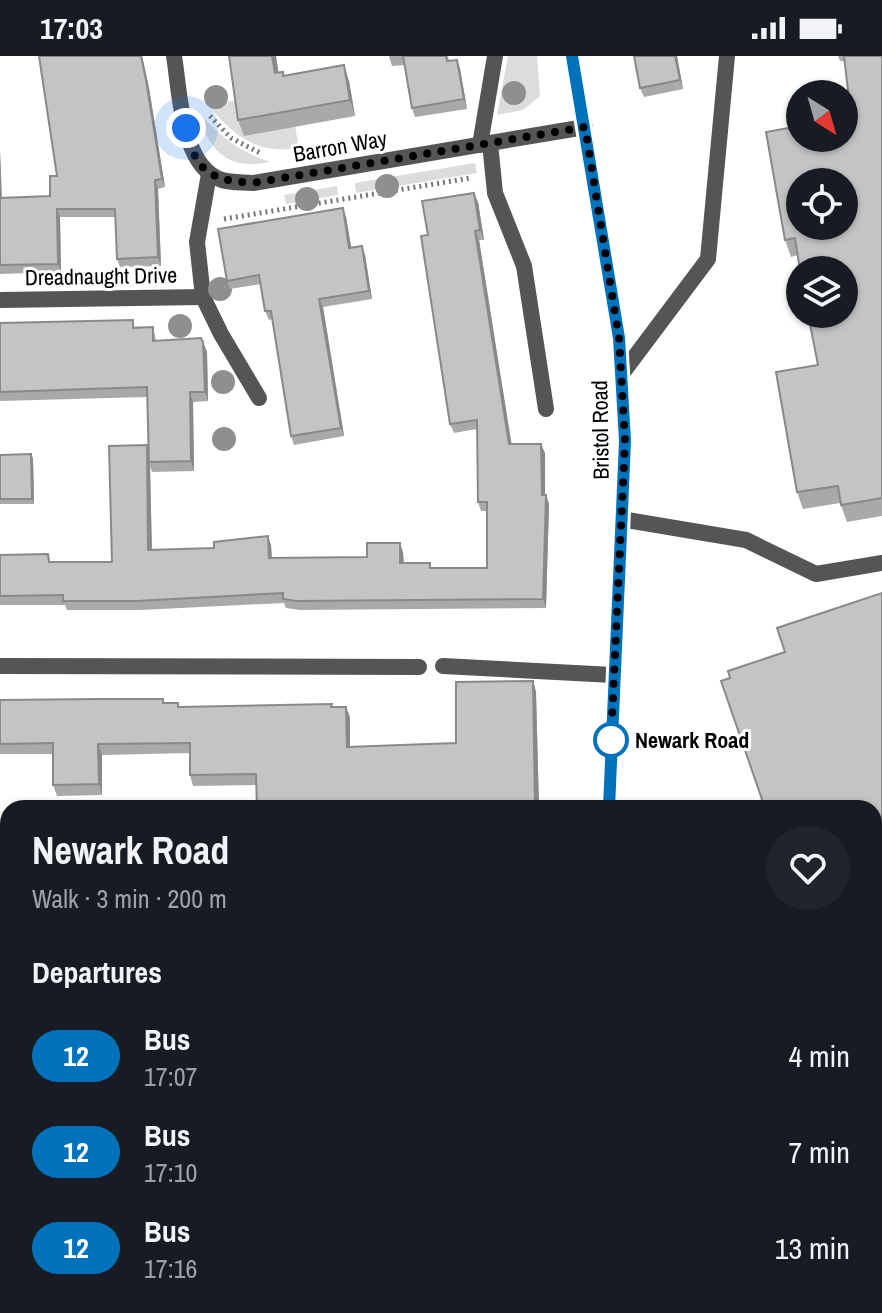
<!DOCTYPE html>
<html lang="en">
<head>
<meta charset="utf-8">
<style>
  body { margin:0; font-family:"Archivo Narrow",sans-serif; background:#20242c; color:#f1f3f6; height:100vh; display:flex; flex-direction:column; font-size:30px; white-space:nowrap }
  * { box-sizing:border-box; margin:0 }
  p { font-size:26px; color:#9ea1a6 }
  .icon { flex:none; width:44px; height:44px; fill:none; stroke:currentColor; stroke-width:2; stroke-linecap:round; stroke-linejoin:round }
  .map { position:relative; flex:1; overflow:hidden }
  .details { position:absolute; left:0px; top:744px; width:882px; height:514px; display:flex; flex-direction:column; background:#171b24; border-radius:24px 24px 0 0; box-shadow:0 2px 6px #0004 }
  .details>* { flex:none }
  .badge { padding:0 16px; border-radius:26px; font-size:28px; line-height:52px }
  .needle { width:52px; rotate:143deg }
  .tools { position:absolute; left:786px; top:24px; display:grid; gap:16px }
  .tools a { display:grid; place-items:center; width:72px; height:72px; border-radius:50%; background:#171b24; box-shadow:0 2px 6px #0004; font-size:40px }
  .you { position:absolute; width:40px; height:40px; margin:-20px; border:6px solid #fff; border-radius:50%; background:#1a73e8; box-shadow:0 0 0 12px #1a73e833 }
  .map>.badge { position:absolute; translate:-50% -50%; box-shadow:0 0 0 4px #fff }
  h2 { padding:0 32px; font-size:30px; line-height:72px }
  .round { display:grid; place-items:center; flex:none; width:84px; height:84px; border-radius:42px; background:#20242c }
  .summary { display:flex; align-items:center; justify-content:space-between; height:136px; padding:0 32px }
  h1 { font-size:38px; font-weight:700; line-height:60px }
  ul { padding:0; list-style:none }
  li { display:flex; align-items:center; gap:24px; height:96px; padding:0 32px }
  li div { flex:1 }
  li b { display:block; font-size:30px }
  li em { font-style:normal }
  li .badge { min-width:88px; font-weight:700; text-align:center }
  .status { display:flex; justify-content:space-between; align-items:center; height:56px; padding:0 40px; background:#171b24; direction:ltr }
  .status svg { height:22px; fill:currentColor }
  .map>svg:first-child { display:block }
  .green { fill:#dcdcdc }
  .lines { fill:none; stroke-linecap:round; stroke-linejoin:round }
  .path { stroke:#777; stroke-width:5; stroke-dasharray:2 4; stroke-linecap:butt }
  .service { stroke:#555; stroke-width:16 }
  .minor { stroke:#555; stroke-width:16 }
  .tertiary { stroke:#555; stroke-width:16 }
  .tree { fill:#8f8f8f }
  .wall { fill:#a9a9a9 }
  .shaded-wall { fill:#898989 }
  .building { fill:#c4c4c4; stroke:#898989; stroke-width:2; fill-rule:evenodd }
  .line-casing { stroke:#fff; stroke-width:18 }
  .line { stroke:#0072bc; stroke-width:12 }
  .walk { stroke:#000; stroke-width:8; stroke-dasharray:0 14.4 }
  .stop-dot { fill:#fff; stroke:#0072bc; stroke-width:4 }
  .labels { text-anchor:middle; stroke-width:6; stroke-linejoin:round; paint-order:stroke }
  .street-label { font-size:22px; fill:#000; stroke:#fff }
  .stop-label { font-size:22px; font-weight:bold; fill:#000; stroke:#fff; text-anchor:start }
</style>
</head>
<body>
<div class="status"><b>17:03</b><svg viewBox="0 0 49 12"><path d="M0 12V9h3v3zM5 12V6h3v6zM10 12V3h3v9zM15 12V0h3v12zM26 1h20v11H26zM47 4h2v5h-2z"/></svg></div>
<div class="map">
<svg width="882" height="1257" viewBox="0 0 882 1257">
  <rect width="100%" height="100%" fill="#fff"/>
  <!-- green -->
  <g class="green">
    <path d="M508,0H537L540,40L523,54L497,59Z"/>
    <path d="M238,44L295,70L299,92C258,99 233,80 208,49Z"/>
    <path d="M198,55C220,81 238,95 270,106C227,115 208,94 198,55Z"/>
    <path d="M475,107L477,117L356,137L355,127Z"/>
    <path d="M337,130L338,139L286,148L284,139Z"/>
  </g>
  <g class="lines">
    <!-- path -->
    <g class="path">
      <path d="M210,60L231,82L262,98"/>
      <path d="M224,163L470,122"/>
    </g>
    <!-- service -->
    <g class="service">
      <path d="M621,319L708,203L727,0"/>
      <path d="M621,463L746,484L816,518L882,507"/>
      <path d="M431,1250V1257"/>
    </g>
    <!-- minor -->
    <g class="minor">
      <path d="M174,0C180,36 181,111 222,124C231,127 243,126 253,127L585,71"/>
      <path d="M490,87L495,137L524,210L546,353"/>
      <path d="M480,89L495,0"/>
      <path d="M203,241L221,278L259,342"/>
      <path d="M0,244L203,241L197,186L209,118"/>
      <path d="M0,610L419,611"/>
      <path d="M443,610L613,619"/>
      <path d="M0,1033H8"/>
    </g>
    <!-- tertiary -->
    <g class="tertiary">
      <path d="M572,0L619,282L625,385L609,752"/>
      <path d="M688,1250L690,1257"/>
    </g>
  </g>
  <!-- trees -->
  <g class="tree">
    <circle cx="514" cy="37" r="12"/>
    <circle cx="216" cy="41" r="12"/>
    <circle cx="387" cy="130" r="12"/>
    <circle cx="307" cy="143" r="12"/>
    <circle cx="220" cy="233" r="12"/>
    <circle cx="180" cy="270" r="12"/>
    <circle cx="223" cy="326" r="12"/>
    <circle cx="224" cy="383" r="12"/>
  </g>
  <!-- wall -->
  <g class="wall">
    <path d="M39,0H142L149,32L165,131L158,133L161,210L120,211L117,203L115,161H60L61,216L0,218V95L2,142L50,140L57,120Z"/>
    <path d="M229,0H276L278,16H283L284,20L349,25L355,60L244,80L238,64Z"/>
    <path d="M389,0H448L449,5L457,4L460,13L467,53L415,61L412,52L405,9L392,10Z"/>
    <path d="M677,0L683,33L644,41L640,32Z"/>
    <path d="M838,0H882V460L847,466L840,447L803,453L797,436L818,309L798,199L791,201L785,184L851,60L844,5H840Z"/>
    <path d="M478,146L484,184H479L511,388L545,397V439L549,448L546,552L300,554L286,552L284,547L140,554H67L65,549H0V499L51,506H112L147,389L148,394L147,341L0,345V267L153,271L156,284L203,286L207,296L208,345L193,346L194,415L152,416L150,411L152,494L271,489L272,502L367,501L403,496L404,507L432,512H487V455H481L478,446L477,373L454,377L450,368L428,179Z"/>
    <path d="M346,161L351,192L365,199L372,243L323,251L344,380L294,389L291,380L272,263L269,264L265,255L261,228L230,233L227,225Z"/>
    <path d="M31,398L33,403L34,448H0V399Z"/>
    <path d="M882,537V801L874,804V752H765L785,596Z"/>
    <path d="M533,625L536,636L539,752H257L256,729L193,730L190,719V697L102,699V739L57,740L53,729V698H0V644L163,643L164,647H178L179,651H333L350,661V691L456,687Z"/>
    <path d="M0,897L8,898V967H0Z"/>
    <rect x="0" y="1084" width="8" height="81"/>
  </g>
  <!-- shaded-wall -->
  <g class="shaded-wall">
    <path d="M141,0H142L149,32L165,131L162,123Z"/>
    <path d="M272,0H276L281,33L275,17Z"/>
    <path d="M675,0H677L683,33L680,24Z"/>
    <path d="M457,4L460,13L467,53L464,43Z"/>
    <path d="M344,9L349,25L355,60L350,44Z"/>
    <path d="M0,95L2,150L0,145Z"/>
    <path d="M155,124L158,133L161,210L158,201Z"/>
    <path d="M474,137L478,146L484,184L480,174Z"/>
    <path d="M343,152L346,161L353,201L349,192Z"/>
    <path d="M57,153L60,161L61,216L58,208Z"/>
    <path d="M475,175L479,184L513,397L509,388Z"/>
    <path d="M362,190L365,199L372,243L369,235Z"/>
    <path d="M319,243L323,251L344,380L341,372Z"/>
    <path d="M203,286L207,296L208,345L205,336Z"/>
    <path d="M190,336L193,346L194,415L191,405Z"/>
    <path d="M541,388L545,397V448L542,439Z"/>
    <path d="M147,389L150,398L149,406L150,411L152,503L148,494Z"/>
    <path d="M31,398L33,403L34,448L32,443Z"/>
    <path d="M546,439L549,448L546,552L543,543Z"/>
    <path d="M268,480L271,489L272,511L269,502Z"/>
    <path d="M400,487L403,496L404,516L400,507Z"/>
    <path d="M533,625L536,636L539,752H535Z"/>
    <path d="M346,651L350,661V702L347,691Z"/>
    <path d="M98,688L102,699V739L99,728Z"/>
    <path d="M479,1250H483V1257H478Z"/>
  </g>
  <!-- building -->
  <g class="building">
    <path d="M39,0H141L146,24L162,123L155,124L158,201L117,203L115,153H57L58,208L0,209V142L50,140V120H57Z"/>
    <path d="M229,0H272L275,17L283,16V20L344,9L350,44L238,64Z"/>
    <path d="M403,0H446L447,5L457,4L464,43L412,52Z"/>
    <path d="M634,0H675L680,24L640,32Z"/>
    <path d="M844,0H882V442L841,449L838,430L797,436L776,316L818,309L808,258H844V214H800L795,182L785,184L766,76L800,70V82H844V62L851,60ZM800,126H844V170H800Z"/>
    <path d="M474,137L480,174L475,175L509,388H541L542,439H546L543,543L296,545L283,543V537L137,545H63V539L0,540V499L48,498L49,506H112L109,390L147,389L148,494L214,492V486L268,480L269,502L367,501V487H400V507H430V512H487V446H478L477,364L450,368L421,180L428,179L422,145Z"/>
    <path d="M343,152L349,192L362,190L369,235L319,243L341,372L291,380L271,255H265L259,219L227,225L218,173Z"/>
    <path d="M133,264V272L153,271V285L201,282L203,286L205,336H190L191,405L149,406L147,331L0,336V267Z"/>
    <path d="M31,398L32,443H0V399Z"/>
    <path d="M882,537V782L874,785V752H838L837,747L821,752H765L721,625L730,622L728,615L785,596L777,572Z"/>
    <path d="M533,625L535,752H257L256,718L190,719V687L98,688L99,728L53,729V687L0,688V644L98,643H163V647H178V651L332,648L331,651H346L347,691L456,687V626Z"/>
    <path d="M0,897L8,898V958H0Z"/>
    <path d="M882,1014V1106L874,1087V1018Z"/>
    <rect x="0" y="1084" width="8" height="71"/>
    <path d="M879,1210L882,1216V1257H763L780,1250H874V1212Z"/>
    <path d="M381,1250H418L419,1254L425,1257H381Z"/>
    <path d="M437,1250H479L478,1257H431L437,1254Z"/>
    <path d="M556,1250H624L626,1257H558Z"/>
  </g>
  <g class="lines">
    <!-- line casing -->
    <g class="line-casing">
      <path id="line" d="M572,0L619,282L625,385L609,752"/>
    </g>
    <!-- line -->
    <use href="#line" class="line"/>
    <!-- walk -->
    <path class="walk" d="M186,72C196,116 209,124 253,127L585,71L619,282L625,385L611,684"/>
  </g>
  <!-- markers -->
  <circle class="stop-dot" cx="611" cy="684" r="16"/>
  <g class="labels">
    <!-- street labels -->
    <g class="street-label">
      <text transform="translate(340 90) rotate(-10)" y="8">Barron Way</text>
      <text transform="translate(101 220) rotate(-1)" y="8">Dreadnaught Drive</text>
      <text transform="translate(600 374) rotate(-91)" y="8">Bristol Road</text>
    </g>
    <!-- stop labels -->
    <g class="stop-label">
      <text x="635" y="692">Newark Road</text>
    </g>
  </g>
</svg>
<div class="tools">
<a><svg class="needle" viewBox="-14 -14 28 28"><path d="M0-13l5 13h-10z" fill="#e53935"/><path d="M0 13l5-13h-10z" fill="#9ea1a6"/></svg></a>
<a><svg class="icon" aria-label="locate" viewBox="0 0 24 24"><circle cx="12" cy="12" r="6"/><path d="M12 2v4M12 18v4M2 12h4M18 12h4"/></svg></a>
<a><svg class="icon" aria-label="layers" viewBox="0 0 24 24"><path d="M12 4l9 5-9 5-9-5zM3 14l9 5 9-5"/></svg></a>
</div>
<div class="you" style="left:186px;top:72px"></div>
<section class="details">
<div class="summary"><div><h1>Newark Road</h1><p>Walk · 3 min · 200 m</p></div><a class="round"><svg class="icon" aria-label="heart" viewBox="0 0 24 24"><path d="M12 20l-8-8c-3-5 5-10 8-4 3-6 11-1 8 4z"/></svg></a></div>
<h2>Departures</h2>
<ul>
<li><span class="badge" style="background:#0072bc;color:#fff">12</span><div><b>Bus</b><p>17:07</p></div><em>4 min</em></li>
<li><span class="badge" style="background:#0072bc;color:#fff">12</span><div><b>Bus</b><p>17:10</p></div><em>7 min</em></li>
<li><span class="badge" style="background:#0072bc;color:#fff">12</span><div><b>Bus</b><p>17:16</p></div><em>13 min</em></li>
</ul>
</section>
</div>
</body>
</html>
